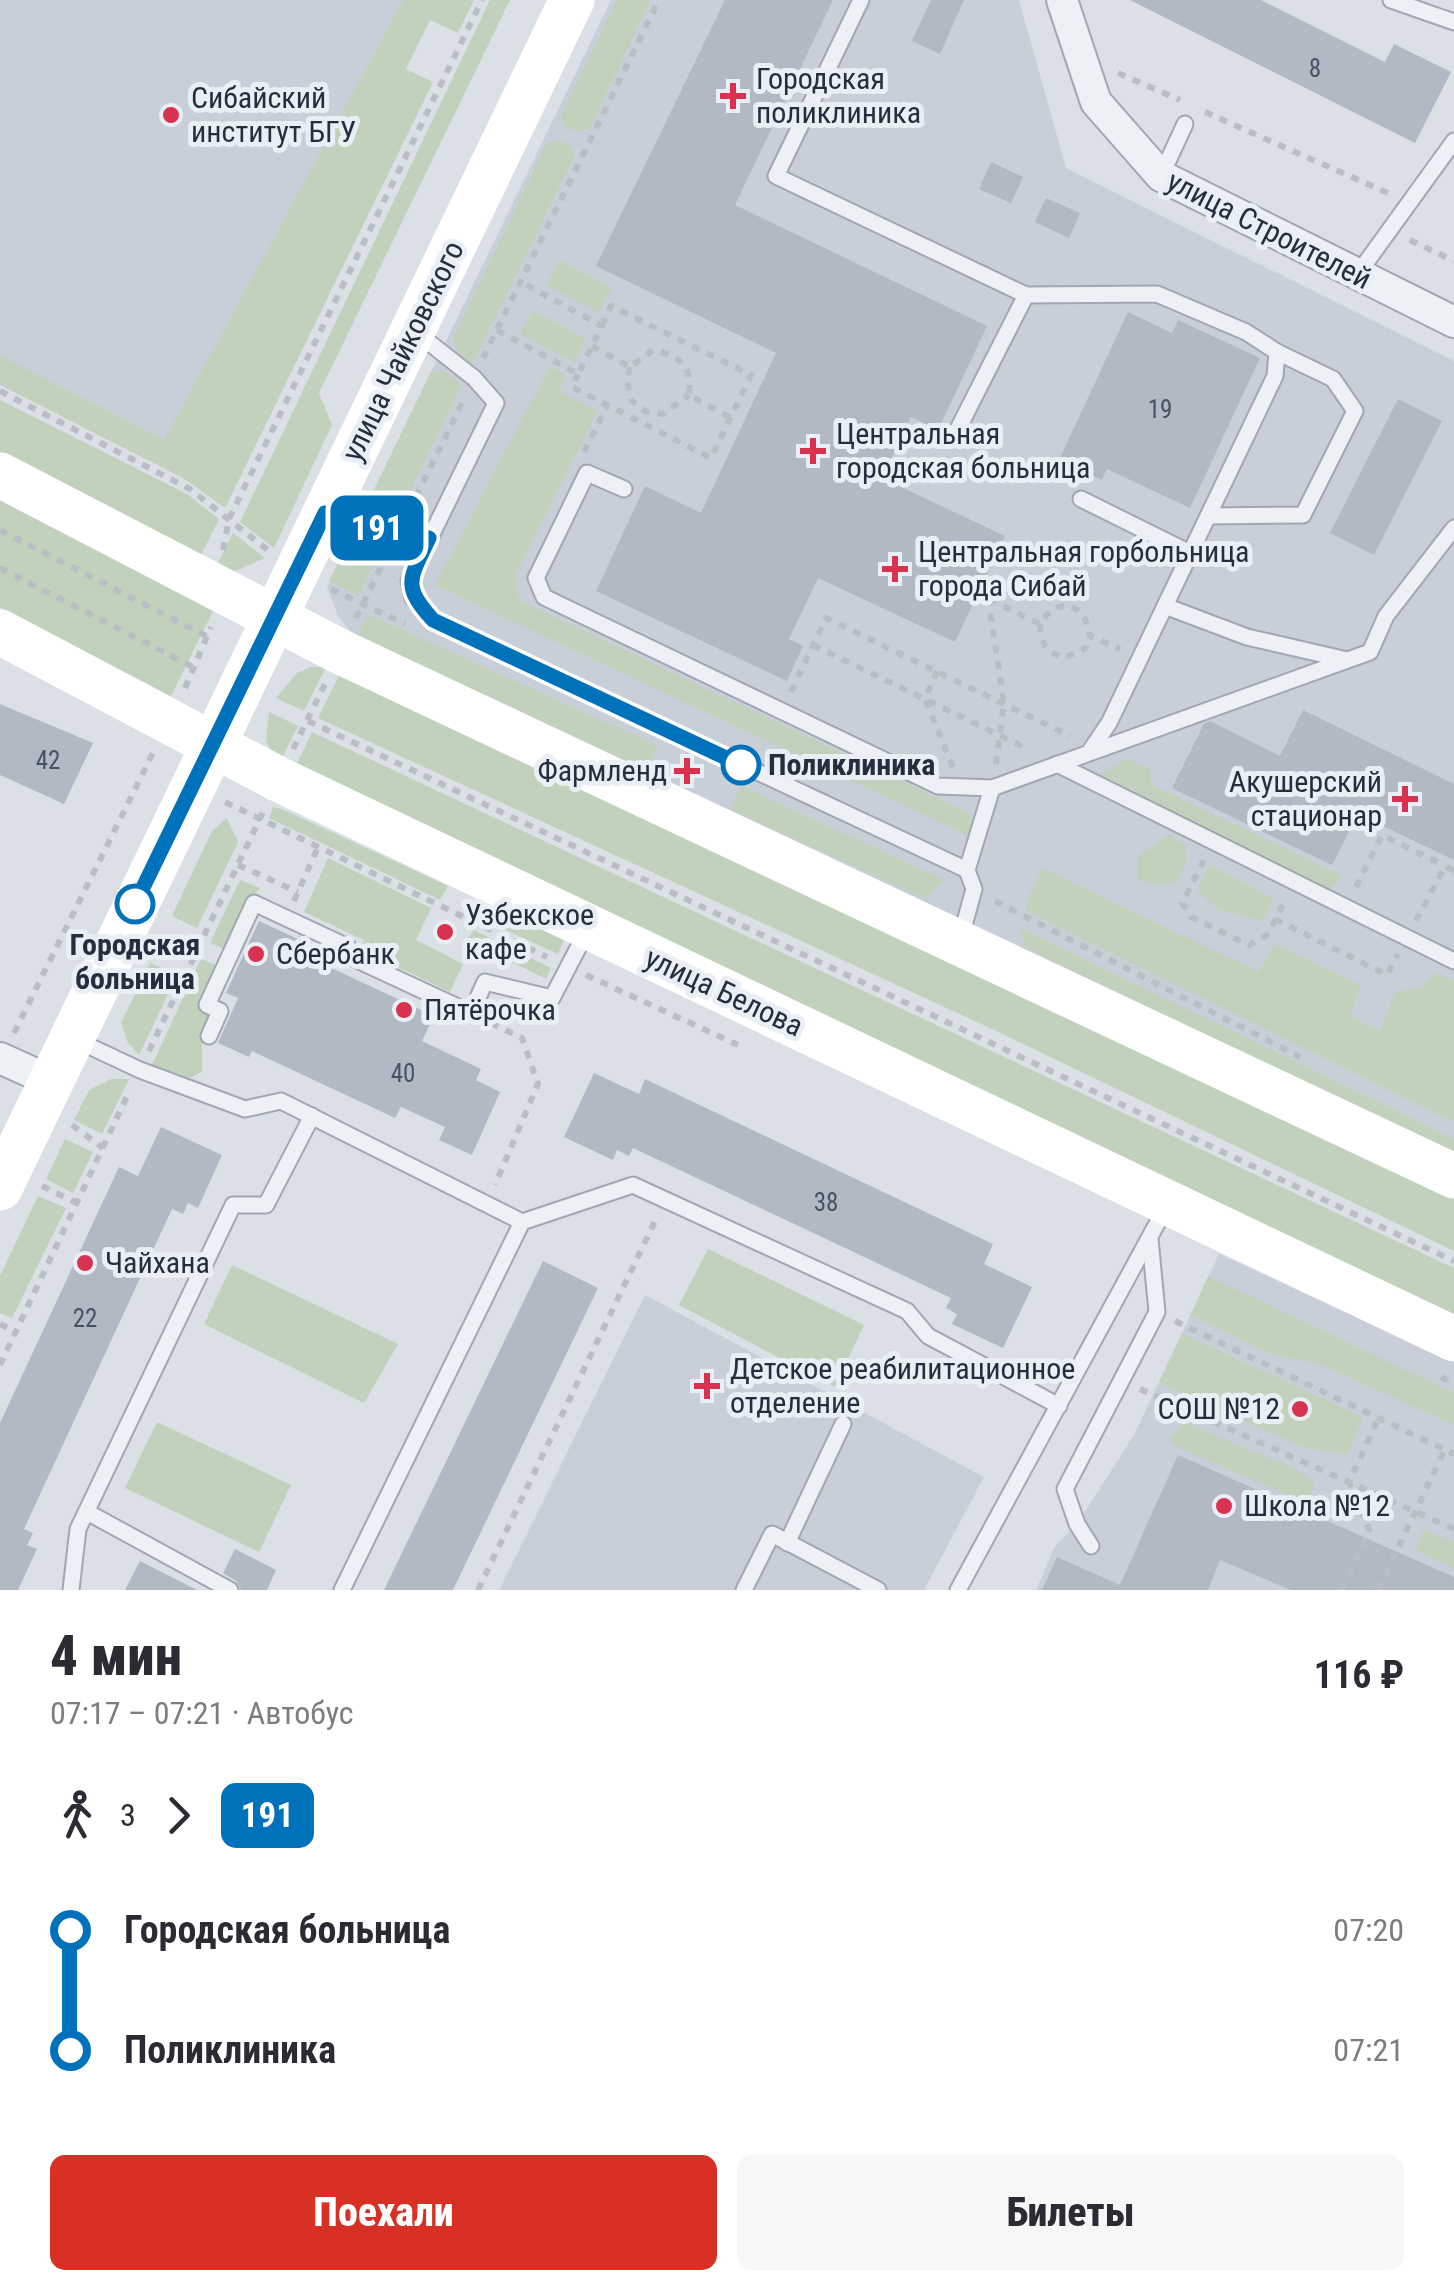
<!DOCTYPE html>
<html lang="ru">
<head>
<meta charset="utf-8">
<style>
  body { margin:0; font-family:"Roboto Condensed",sans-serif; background:#f7f7f7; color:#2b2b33; height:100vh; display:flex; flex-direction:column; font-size:38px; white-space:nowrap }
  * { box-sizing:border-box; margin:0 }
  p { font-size:32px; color:#7c7c81 }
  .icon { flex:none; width:55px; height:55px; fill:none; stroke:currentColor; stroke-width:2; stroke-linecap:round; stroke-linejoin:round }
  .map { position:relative; height:1590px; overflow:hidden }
  .sheet { display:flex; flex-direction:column; background:#fff; flex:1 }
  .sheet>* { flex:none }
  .badge { padding:0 20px; border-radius:15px; font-size:35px; line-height:65px }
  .map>.badge { position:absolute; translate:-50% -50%; box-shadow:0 0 0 5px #fff }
  .legs { display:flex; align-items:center; gap:15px; height:110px; padding:0 50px; font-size:32px }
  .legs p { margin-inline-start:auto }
  .overview { display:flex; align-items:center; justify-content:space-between; height:170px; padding:0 50px }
  h1 { font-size:55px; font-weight:800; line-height:75px }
  .cta { display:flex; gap:20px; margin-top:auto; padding:20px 50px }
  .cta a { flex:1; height:115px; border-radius:15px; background:#d93025; color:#fff; font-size:40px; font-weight:800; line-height:115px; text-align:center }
  .cta a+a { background:#f7f7f7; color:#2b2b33 }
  ul { padding:0 50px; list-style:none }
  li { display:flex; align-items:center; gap:35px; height:120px; font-size:38px }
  li i { display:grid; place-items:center; width:15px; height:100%; margin:0 12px; background:currentColor }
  li i::after { content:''; width:25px; height:25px; margin:-12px; border:8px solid; border-radius:50%; background:#fff }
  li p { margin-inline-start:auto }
  li:first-child i { background:linear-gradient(#0000 50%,currentColor 0) }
  li:last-child i { background:linear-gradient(currentColor 50%,#0000 0) }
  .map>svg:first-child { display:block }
  .built { fill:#c8cfd9 }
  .green { fill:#c1d1bb }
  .building { fill:#b1b9c4 }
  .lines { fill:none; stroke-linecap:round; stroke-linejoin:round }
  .lane-casing { stroke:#a0a7b1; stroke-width:19 }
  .street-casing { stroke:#a0a7b1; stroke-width:34 }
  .path { stroke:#b9bec5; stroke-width:6; stroke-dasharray:8 8; stroke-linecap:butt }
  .lane { stroke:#edf0f5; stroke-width:15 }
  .street { stroke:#edf0f5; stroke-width:30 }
  .secondary { stroke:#fff; stroke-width:45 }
  .line-1-casing { stroke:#fff; stroke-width:22 }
  .line-1 { stroke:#0072bc; stroke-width:15 }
  .poi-dot { fill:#d93250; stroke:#eaeff5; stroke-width:4 }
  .stop-1-dot { fill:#fff; stroke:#0072bc; stroke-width:5 }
  .labels { text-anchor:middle; stroke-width:10; stroke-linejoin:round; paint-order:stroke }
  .number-label { font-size:25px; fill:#475160 }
  .poi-label { font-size:30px; fill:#242e3e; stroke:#eaeff5; text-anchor:start }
  .street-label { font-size:30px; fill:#242e3e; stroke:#eaeff5 }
  .stop-label { font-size:30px; font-weight:bold; fill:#242e3e; stroke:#eaeff5; text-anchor:start }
</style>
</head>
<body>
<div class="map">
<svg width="1454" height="1590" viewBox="0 0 1454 1590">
  <rect width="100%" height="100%" fill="#dbe0e7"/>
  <!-- built -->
  <g class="built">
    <path d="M0,0H403L164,441L0,355Z"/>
    <path d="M611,0H1019L1066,168L1454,361V1152L408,663L350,631L338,616L327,587Z"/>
    <path d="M1219,1254L1454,1362V1590H1036L1055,1546L1077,1524L1134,1435Z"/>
    <path d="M645,1295L984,1477L924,1590H499Z"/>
  </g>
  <!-- green -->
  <g class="green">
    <path d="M403,0H474L458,33L430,20L406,69L433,82L225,508L183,478L0,385V355L164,440Z"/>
    <path d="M490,0H510L319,393L332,425L274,548L240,522Z"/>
    <path d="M617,0H651L589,129L577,131L564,126L561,117Z"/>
    <path d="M556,139L569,145L575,155L471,367L463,364L453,338L547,143Z"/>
    <path d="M559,260L612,288L599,313L546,285Z"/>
    <path d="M533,311L586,339L574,362L520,334Z"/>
    <path d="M550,366L567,376L559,391L598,411L516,574L515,587L521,601L969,813L976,839L435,585Z"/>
    <path d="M444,371L462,385L399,514L384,517L370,498L431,372Z"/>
    <path d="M0,400L187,494L219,519L198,561L0,458Z"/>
    <path d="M0,495L213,611L171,696L0,607Z"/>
    <path d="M233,533L265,558L235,571L215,569Z"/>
    <path d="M375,539L384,542L359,596L329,581L349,541Z"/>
    <path d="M368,614L658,746L647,770L357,636Z"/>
    <path d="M311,667H326L304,711L276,698L297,673Z"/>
    <path d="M340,673L1454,1195V1251L992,1029L318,718Z"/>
    <path d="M269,712L298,726L279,764L266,741Z"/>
    <path d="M312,732L1454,1268V1315L293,772Z"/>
    <path d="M1128,759L1150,769L1151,784L1342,876L1329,890L1099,774Z"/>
    <path d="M741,786L945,880L924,898L731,810Z"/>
    <path d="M273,807L284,810L448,886L440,900L269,818Z"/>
    <path d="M227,818L238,842L197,928L172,916L212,831Z"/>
    <path d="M1169,835L1185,845L1187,860L1175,883L1152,886L1137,878L1138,856Z"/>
    <path d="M328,858L431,908L416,940L463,964L450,992L360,949L364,940L304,912Z"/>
    <path d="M1210,865L1274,899L1263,921L1217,909L1197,890Z"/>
    <path d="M1042,868L1259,972L1274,944L1361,985L1350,1016L1380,1032L1395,992L1420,987L1437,973L1454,981V1122L1028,912L1025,904Z"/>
    <path d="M240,880L260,888L249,901L227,950L210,943Z"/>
    <path d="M480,901L564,940L558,954L473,915Z"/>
    <path d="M1019,927L1454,1139V1156L1026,948Z"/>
    <path d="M474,930L551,968L546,979L467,940Z"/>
    <path d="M201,959L218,966L199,1008L212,1014L202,1037V1071L191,1078L152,1065Z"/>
    <path d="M150,963L177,975L139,1055L128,1043L121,1023Z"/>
    <path d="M111,1079H129L102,1134L74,1120L89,1090Z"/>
    <path d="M65,1139L93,1152L73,1193L46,1179Z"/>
    <path d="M38,1196L66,1208L12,1318L0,1313V1276Z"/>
    <path d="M708,1249L864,1325L835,1387L679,1305Z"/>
    <path d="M232,1265L398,1344L364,1403L204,1324Z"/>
    <path d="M1208,1276L1454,1393V1425L1317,1363L1272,1355L1191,1315Z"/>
    <path d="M1182,1334L1363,1417L1347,1455L1305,1448L1159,1383Z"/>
    <path d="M157,1422L291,1485L259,1552L125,1488Z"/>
    <path d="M1183,1422L1291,1467L1314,1482L1309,1504L1173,1445L1170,1440Z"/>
    <path d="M1424,1529L1454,1542V1568L1416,1550Z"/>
  </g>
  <!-- building -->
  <g class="building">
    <path d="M725,0H833L735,205L987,326L938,430L911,417L882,478L1005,536L955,642L818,578L789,639L803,646L787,681L596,591L645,486L701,513L776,353L596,266Z"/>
    <path d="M931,0H964L940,54L912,41Z"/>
    <path d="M1130,0H1261L1385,62L1394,44L1451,72L1415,143Z"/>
    <path d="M991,162L1023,177L1011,203L979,189Z"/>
    <path d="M1046,198L1080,213L1069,238L1035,222Z"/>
    <path d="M1128,312L1172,333L1178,320L1260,358L1190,508L1107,469L1102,480L1059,460Z"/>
    <path d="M1398,399L1442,421L1374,555L1330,533Z"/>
    <path d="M0,704L93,743L64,804L0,775Z"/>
    <path d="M1303,710L1454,784V860L1358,814L1332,865L1172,788L1204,724L1210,721L1280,756Z"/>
    <path d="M259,921L328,953L323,964L434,1016L422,1041L481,1069L476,1080L500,1092L472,1155L439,1140L445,1127L401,1107L395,1118L252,1051L249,1057L218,1043L238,998L226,993Z"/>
    <path d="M594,1073L639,1094L645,1079L993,1244L984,1264L1032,1287L1003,1348L952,1324L957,1314L946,1308L951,1298L633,1148L629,1156L617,1150L613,1160L564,1137Z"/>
    <path d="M161,1127L222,1155L198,1208L188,1203L183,1214L172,1209L24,1529L33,1533L27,1545L37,1549L18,1590H0V1423L119,1167L138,1176Z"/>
    <path d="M543,1261L598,1288L453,1590H384Z"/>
    <path d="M1178,1455L1454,1577V1590H1291L1220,1560L1208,1590H1042L1057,1557L1120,1585Z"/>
    <path d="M235,1549L276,1570L267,1590H241L236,1581L223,1573Z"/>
    <path d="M140,1561L197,1590H125Z"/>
  </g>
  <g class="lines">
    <!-- lane casing -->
    <g class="lane-casing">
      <g id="lane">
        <path d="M861,0L776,176L1026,295L1157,294L1246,332L1277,352L1275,376L1109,723L1090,751"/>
        <path d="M1391,0L1454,22"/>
        <path d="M1161,176L1185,124"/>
        <path d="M1357,275L1454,141"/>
        <path d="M417,333L474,378L496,403L409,581L413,598L433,620L967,870"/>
        <path d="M958,429L1026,295"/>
        <path d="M624,489L587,473L536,578L544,597L938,786L992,788"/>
        <path d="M1081,499L1190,553"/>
        <path d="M329,514L429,539"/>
        <path d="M1208,516L1303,515L1355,411L1333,379L1277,352"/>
        <path d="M1165,606L1247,637L1347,660"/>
        <path d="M1057,764L1454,961"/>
        <path d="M960,940L974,889L967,870L992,788L1370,652L1386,616L1454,528"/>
        <path d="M209,1036L220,1011L207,1005L254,903L348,947L344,954L471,1013L485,982L552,998L587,931"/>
        <path d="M74,1039L140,1070L245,1109L281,1101L522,1222L633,1185L907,1311L928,1336L1059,1406"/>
        <path d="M87,1512L230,1590"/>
        <path d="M787,1543L843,1424"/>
        <path d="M1091,1546L1077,1524L1065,1489L1157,1312L1150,1239"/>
        <path d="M71,1590L78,1529L233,1205H266L312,1116"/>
        <path d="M342,1590L522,1222"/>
        <path d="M744,1590L772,1534L878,1590"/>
        <path d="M958,1590L1166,1207"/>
      </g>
    </g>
    <!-- street casing -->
    <g class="street-casing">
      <g id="street">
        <path d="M1062,0L1096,102L1161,176L1454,322"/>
        <path d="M0,1058L51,1081"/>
      </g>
    </g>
    <!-- path -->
    <g class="path">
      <path d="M1118,73L1180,100"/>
      <path d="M1205,112L1390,194"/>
      <path d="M1410,240L1454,261"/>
      <path d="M497,330L578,374L602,326L521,282"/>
      <path d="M592,346L630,367L653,350C680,356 693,366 689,395L731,418"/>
      <path d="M483,358L659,0"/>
      <path d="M630,367L627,381L632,401L647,412L663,414L689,395"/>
      <path d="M578,374L572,387L711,458L751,375L611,306L602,326"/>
      <path d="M0,391L190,489L269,551"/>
      <path d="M584,452L607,406"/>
      <path d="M409,511L463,401"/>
      <path d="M0,530L210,638"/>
      <path d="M223,550L229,519L482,0"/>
      <path d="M0,568L195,668"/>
      <path d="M331,589L405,624"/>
      <path d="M988,598L1004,703L996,765"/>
      <path d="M989,599L1040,624C1058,594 1086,603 1090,636L1120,649"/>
      <path d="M356,618L390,549"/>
      <path d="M1040,624C1041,643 1045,651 1064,658L1086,648L1090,636"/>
      <path d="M813,645L1028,749"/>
      <path d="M937,671L925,699L953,767"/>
      <path d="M185,688L211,627"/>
      <path d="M791,692L826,618L1070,736"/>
      <path d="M308,721L1454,1261"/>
      <path d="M293,749L325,684"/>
      <path d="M225,802L547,957"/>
      <path d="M1204,860L1182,903L1191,917L1249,945L1267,935L1285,901"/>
      <path d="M238,865L298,892"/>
      <path d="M1356,887L1382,835L1445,866"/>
      <path d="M294,901L318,847"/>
      <path d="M995,901L1300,1057"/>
      <path d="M1275,919L1387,975L1398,954"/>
      <path d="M1416,921L1445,866L1454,871"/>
      <path d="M586,975L738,1045"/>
      <path d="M491,1023L522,1038L538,1084L495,1185"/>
      <path d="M14,1033L153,753"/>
      <path d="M149,1051L264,810"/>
      <path d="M72,1125L103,1148"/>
      <path d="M42,1186L77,1203"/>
      <path d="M1175,1321L1454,1454"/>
      <path d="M0,1324L16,1332"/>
      <path d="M0,1365L130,1090"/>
      <path d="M1441,1377L1454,1384"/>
      <path d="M1140,1389L1454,1529"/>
      <path d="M478,1590L656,1219"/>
      <path d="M1342,1590L1369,1530L1349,1482L1379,1417"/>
      <path d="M1378,1590L1445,1449"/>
    </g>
    <!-- lane -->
    <use href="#lane" class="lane"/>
    <!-- street -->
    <use href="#street" class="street"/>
    <!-- secondary -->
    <g class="secondary">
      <path d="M0,475L341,652L1454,1176"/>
      <path d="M0,632L278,779L1454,1339"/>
      <path d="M0,1188L572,0"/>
    </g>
  </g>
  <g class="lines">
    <!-- line-1 casing -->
    <g class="line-1-casing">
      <path id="line-1" d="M135,904L325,513L429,538C410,579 401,585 433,620L741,765"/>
    </g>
    <!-- line-1 -->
    <use href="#line-1" class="line-1"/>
  </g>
  <!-- markers -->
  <g class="poi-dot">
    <path d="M728 81h10v10h10v10h-10v10h-10v-10h-10v-10h10z"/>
    <circle cx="171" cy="115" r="10"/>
    <path d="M808 436h10v10h10v10h-10v10h-10v-10h-10v-10h10z"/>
    <path d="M890 554h10v10h10v10h-10v10h-10v-10h-10v-10h10z"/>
    <path d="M682 756h10v10h10v10h-10v10h-10v-10h-10v-10h10z"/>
    <path d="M1400 784h10v10h10v10h-10v10h-10v-10h-10v-10h10z"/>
    <circle cx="445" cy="932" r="10"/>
    <circle cx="256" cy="954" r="10"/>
    <circle cx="404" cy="1010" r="10"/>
    <circle cx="85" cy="1263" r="10"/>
    <path d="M702 1371h10v10h10v10h-10v10h-10v-10h-10v-10h10z"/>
    <circle cx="1300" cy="1409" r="10"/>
    <circle cx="1224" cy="1506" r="10"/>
  </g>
  <g class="stop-1-dot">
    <circle cx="741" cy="765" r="18"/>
    <circle cx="135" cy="904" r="18"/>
  </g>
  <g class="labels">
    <!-- number labels -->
    <g class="number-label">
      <text x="1315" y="77">8</text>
      <text x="1160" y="418">19</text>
      <text x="48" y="769">42</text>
      <text x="403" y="1082">40</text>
      <text x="826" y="1211">38</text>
      <text x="85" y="1327">22</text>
    </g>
    <!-- poi labels -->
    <g class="poi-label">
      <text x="756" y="89">Городская<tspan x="756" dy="34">поликлиника</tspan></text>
      <text x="191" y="108">Сибайский<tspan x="191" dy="34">институт БГУ</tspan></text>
      <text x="836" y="444">Центральная<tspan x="836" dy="34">городская больница</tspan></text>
      <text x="918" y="562">Центральная горбольница<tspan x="918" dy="34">города Сибай</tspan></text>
      <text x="667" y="781" text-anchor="end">Фармленд</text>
      <text x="1382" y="792" text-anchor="end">Акушерский<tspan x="1382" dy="34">стационар</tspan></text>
      <text x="465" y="925">Узбекское<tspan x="465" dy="34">кафе</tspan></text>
      <text x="276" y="964">Сбербанк</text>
      <text x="424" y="1020">Пятёрочка</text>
      <text x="105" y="1273">Чайхана</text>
      <text x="730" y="1379">Детское реабилитационное<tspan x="730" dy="34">отделение</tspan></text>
      <text x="1280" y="1419" text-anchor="end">СОШ №12</text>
      <text x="1244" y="1516">Школа №12</text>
    </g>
    <!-- street labels -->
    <g class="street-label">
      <text transform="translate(1269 230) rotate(27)" y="10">улица Строителей</text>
      <text transform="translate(403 351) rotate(-64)" y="10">улица Чайковского</text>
      <text transform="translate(724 992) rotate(25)" y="10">улица Белова</text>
    </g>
    <!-- stop labels -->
    <g class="stop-label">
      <text x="768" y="775">Поликлиника</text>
      <text x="135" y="955" text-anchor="middle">Городская<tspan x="135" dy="34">больница</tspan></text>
    </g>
  </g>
</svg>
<b class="badge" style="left:377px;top:528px;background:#0072bc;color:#fff">191</b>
</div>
<section class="sheet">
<div class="overview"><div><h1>4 мин</h1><p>07:17 – 07:21 · Автобус</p></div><b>116 ₽</b></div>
<div class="legs"><svg class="icon" aria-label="walk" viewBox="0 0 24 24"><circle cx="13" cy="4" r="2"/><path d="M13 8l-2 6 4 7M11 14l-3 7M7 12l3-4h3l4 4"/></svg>3<svg class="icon" aria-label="forward" viewBox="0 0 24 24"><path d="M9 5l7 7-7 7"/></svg><b class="badge" style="background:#0072bc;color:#fff">191</b></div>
<ul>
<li><i style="color:#0072bc"></i><b>Городская больница</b><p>07:20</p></li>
<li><i style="color:#0072bc"></i><b>Поликлиника</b><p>07:21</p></li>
</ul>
<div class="cta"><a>Поехали</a><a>Билеты</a></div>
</section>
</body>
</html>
